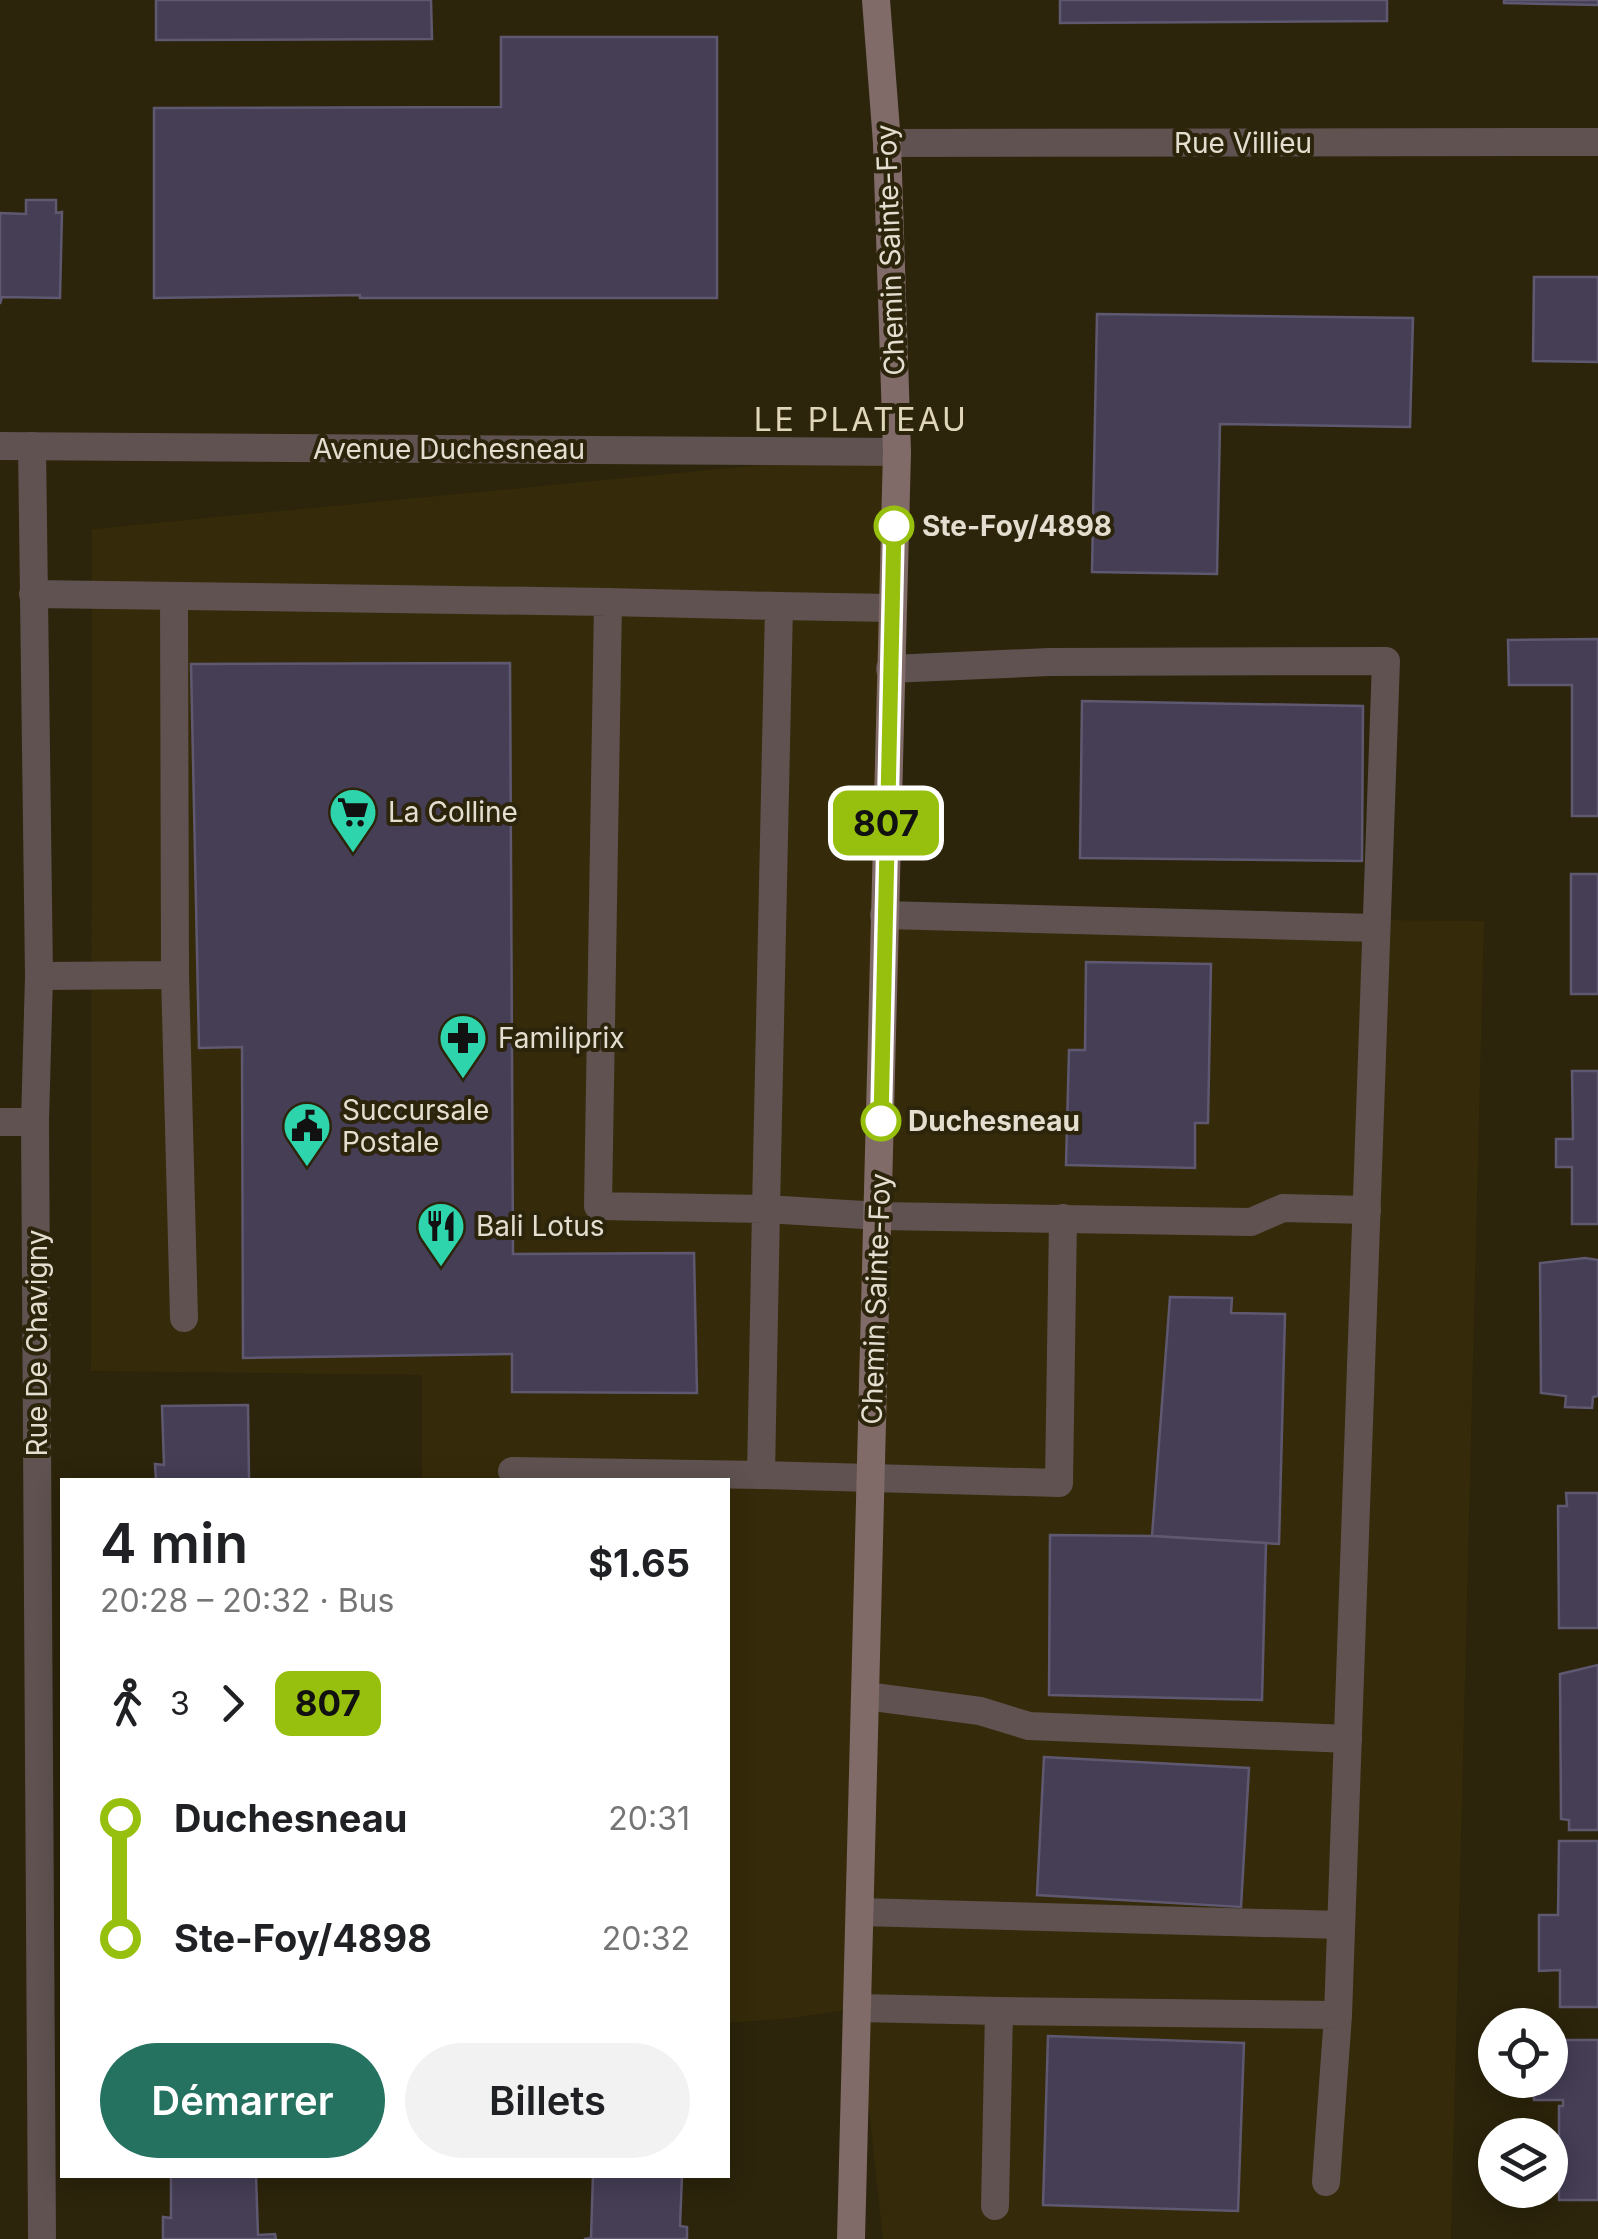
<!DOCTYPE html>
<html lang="fr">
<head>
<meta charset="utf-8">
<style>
  body { margin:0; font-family:Inter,sans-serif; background:#f2f2f2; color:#202124; height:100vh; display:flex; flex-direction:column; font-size:38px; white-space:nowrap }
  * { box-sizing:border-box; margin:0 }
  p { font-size:32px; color:#757577 }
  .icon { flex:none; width:55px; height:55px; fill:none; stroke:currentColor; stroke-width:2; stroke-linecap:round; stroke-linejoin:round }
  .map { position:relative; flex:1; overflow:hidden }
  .panel { position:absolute; left:60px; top:1478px; width:670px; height:700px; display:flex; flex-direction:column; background:#fff; border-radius:0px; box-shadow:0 5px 25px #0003 }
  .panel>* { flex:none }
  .badge { padding:0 20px; border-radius:15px; font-size:35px; line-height:65px }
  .fabs { position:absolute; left:1478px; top:2008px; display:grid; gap:20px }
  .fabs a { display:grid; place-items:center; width:90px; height:90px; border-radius:50%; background:#fff; box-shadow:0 5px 25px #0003; font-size:50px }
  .map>.badge { position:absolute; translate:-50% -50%; box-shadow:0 0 0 5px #fff }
  .legs { display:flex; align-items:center; gap:15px; height:110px; padding:0 40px; font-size:32px }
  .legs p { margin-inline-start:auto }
  .headline { display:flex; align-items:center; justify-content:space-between; height:170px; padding:0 40px }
  h1 { font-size:55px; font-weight:600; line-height:75px }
  .action { display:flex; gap:20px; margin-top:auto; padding:20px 40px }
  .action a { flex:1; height:115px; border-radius:60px; background:#267261; color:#fff; font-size:40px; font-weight:600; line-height:115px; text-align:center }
  .action a+a { background:#f2f2f2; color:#202124 }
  ul { padding:0 40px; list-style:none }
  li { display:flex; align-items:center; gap:35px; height:120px; font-size:38px }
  li i { display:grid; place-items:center; width:15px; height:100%; margin:0 12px; background:currentColor }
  li i::after { content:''; width:25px; height:25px; margin:-12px; border:8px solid; border-radius:50%; background:#fff }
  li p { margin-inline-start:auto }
  li:first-child i { background:linear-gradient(#0000 50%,currentColor 0) }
  li:last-child i { background:linear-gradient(currentColor 50%,#0000 0) }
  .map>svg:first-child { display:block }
  .built { fill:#352a09 }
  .building { fill:#453e55; stroke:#5f5871; stroke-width:2.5 }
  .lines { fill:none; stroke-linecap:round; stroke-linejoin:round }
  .service { stroke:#5f5251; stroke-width:28 }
  .minor { stroke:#5f5251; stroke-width:28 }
  .tertiary { stroke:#5f5251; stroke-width:28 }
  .secondary { stroke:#806b69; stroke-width:28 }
  .line-1-casing { stroke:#fff; stroke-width:22 }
  .line-1 { stroke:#97bf0d; stroke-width:15 }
  .stop-1-dot { fill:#fff; stroke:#97bf0d; stroke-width:5 }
  .labels { text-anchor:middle; stroke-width:8; stroke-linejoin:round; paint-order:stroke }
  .street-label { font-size:28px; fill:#e3decf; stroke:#2c240b }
  .stop-label { font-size:28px; font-weight:bold; fill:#e3decf; stroke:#2c240b; text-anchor:start }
  .poi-label { font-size:28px; fill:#e3decf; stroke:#2c240b; text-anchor:start }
  .quarter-label { font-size:32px; letter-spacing:2.5px; fill:#e0d6ba; stroke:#2c240b }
</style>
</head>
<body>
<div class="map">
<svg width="1598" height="2239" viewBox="0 0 1598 2239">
  <rect width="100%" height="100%" fill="#2c240b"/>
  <!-- built -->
  <path class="built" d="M897,452L884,915L1484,921L1451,2239H883L858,2008L793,2018L728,2023V1480H422V1375L91,1371L92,529Z"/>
  <!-- building -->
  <g class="building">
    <path d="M156,0H431L432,39L156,40Z"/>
    <path d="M1060,0H1387V21L1060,23Z"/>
    <path d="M1504,0H1598V5L1504,3Z"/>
    <path d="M501,37H717V298H360V295L154,298V108L501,107Z"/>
    <path d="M26,200H56V213L62,212L60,298L2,297L0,304V213L26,214Z"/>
    <path d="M1534,277H1598V362L1533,361Z"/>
    <path d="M1097,314L1413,318L1410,427L1220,424L1217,574L1092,572Z"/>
    <path d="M1598,639V816H1572V685H1509L1508,640Z"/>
    <path d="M510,663L513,1254L694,1253L697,1393L512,1392V1354L243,1358L242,1047L199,1048L191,664Z"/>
    <path d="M1082,701L1363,706L1362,861L1080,858Z"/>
    <rect x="1571" y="874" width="27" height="120"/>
    <path d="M1086,962L1211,964L1208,1123H1195V1168L1066,1165L1069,1050H1085Z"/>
    <path d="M1572,1071H1598V1224H1572V1167H1556V1139H1573Z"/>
    <path d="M1585,1258L1598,1260V1396L1593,1397L1592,1408L1565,1407L1566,1396L1541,1393L1540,1263Z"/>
    <path d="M1170,1297L1232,1298L1231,1313L1285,1314L1279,1544L1152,1536Z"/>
    <path d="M248,1405L249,1479L276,1480H156L155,1464L164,1465L162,1406Z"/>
    <path d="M1566,1493H1598V1628H1559L1558,1506H1567Z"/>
    <path d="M1050,1535L1152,1536L1266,1543L1262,1700L1049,1695Z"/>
    <path d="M1598,1665V1830H1569V1820L1561,1819L1560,1674Z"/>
    <path d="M1044,1757L1249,1768L1241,1907L1037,1895Z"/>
    <path d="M1559,1841H1598V2007H1560V1970L1539,1971V1915H1558Z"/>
    <path d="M1048,2036L1244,2043L1238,2211L1043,2205Z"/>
    <path d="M1563,2040H1598V2200H1559V2106H1563V2100H1534V2080H1550V2049H1563Z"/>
    <path d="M171,2175H256L258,2235L275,2234L276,2239H163V2217L171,2218Z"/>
    <path d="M593,2175H682L680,2226L687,2227V2239H584L591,2238Z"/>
  </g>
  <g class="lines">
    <!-- service -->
    <g class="service">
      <path d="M33,594L608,602L598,1206L766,1209L761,1475L512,1471"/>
      <path d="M608,602L779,606L766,1209L880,1216L1251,1222L1283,1208L1367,1210"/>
      <path d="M779,606L891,608"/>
      <path d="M890,669L1049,662L1386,661L1338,2015"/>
      <path d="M884,915L1376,928"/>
      <path d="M175,975L184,1318"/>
      <path d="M39,976L175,975L174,596"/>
      <path d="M761,1475L1059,1483L1063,1218"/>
      <path d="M866,1696L980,1711L1029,1726L1348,1739"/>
      <path d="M860,1912L1341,1925"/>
      <path d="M858,2008L999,2011L995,2206"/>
      <path d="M999,2011L1338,2015L1326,2182"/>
    </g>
    <!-- minor -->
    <g class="minor">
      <path d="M887,143L1598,142"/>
      <path d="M32,446L39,976L35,1122L42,2239"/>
      <path d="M0,1122H35"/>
    </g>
    <!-- tertiary -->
    <path class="tertiary" d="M0,446L897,452"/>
    <!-- secondary -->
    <path class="secondary" d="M851,2239L897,452L887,143L876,0"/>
  </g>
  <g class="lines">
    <!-- line-1 casing -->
    <g class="line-1-casing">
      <path id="line-1" d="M881,1121L894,526"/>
    </g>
    <!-- line-1 -->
    <use href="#line-1" class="line-1"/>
  </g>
  <!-- icons -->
  <defs>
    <g id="supermarket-pin" transform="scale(2.5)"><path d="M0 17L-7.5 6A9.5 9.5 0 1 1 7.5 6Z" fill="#2ed4ab" stroke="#2c240b"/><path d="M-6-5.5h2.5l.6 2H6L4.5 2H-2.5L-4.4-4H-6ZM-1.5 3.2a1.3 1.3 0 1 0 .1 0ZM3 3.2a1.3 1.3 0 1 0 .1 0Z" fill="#111"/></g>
    <g id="pharmacy-pin" transform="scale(2.5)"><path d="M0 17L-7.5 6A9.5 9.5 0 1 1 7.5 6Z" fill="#2ed4ab" stroke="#2c240b"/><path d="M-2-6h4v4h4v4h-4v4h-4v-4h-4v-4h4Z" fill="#111"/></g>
    <g id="civic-pin" transform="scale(2.5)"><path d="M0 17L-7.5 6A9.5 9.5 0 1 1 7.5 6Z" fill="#2ed4ab" stroke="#2c240b"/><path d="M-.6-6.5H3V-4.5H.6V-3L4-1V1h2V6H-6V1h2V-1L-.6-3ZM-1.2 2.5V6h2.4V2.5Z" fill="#111"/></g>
    <g id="restaurant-pin" transform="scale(2.5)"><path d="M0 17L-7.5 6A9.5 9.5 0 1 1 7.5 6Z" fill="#2ed4ab" stroke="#2c240b"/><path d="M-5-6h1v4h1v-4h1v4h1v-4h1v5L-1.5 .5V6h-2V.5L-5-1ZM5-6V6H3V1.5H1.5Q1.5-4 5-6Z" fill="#111"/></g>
  </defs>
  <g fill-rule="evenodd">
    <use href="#supermarket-pin" x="353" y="812"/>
    <use href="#pharmacy-pin" x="463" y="1038"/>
    <use href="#civic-pin" x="307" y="1126"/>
    <use href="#restaurant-pin" x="441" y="1226"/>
  </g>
  <!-- markers -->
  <g class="stop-1-dot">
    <circle cx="894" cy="526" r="18"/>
    <circle cx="881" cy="1121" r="18"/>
  </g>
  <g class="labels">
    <!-- street labels -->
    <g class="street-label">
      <text x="1243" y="153">Rue Villieu</text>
      <text transform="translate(890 250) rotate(-92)" y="10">Chemin Sainte-Foy</text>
      <text x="449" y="459">Avenue Duchesneau</text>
      <text transform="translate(876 1299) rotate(-88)" y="10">Chemin Sainte-Foy</text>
      <text transform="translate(37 1343) rotate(-90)" y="10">Rue De Chavigny</text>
    </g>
    <!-- stop labels -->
    <g class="stop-label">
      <text x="922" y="536">Ste-Foy/4898</text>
      <text x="908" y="1131">Duchesneau</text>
    </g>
    <!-- poi labels -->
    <g class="poi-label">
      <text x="388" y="822">La Colline</text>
      <text x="498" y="1048">Familiprix</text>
      <text x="342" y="1120">Succursale<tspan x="342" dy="32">Postale</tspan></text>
      <text x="476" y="1236">Bali Lotus</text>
    </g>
    <!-- quarter labels -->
    <g class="quarter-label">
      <text x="861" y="431">LE PLATEAU</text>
    </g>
  </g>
</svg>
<div class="fabs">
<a><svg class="icon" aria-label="locate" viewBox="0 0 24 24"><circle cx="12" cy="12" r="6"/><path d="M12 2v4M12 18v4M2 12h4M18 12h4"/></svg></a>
<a><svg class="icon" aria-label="layers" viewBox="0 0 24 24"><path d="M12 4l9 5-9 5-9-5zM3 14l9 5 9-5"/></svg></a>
</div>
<b class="badge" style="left:886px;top:823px;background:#97bf0d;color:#111">807</b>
<section class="panel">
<div class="headline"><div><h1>4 min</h1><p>20:28 – 20:32 · Bus</p></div><b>$1.65</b></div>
<div class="legs"><svg class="icon" aria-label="walk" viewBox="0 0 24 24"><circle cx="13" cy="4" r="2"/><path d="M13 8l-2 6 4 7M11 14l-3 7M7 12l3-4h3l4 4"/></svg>3<svg class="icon" aria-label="forward" viewBox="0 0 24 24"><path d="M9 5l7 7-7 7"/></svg><b class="badge" style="background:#97bf0d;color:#111">807</b></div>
<ul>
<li><i style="color:#97bf0d"></i><b>Duchesneau</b><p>20:31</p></li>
<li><i style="color:#97bf0d"></i><b>Ste-Foy/4898</b><p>20:32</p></li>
</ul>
<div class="action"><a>Démarrer</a><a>Billets</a></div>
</section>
</div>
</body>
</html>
